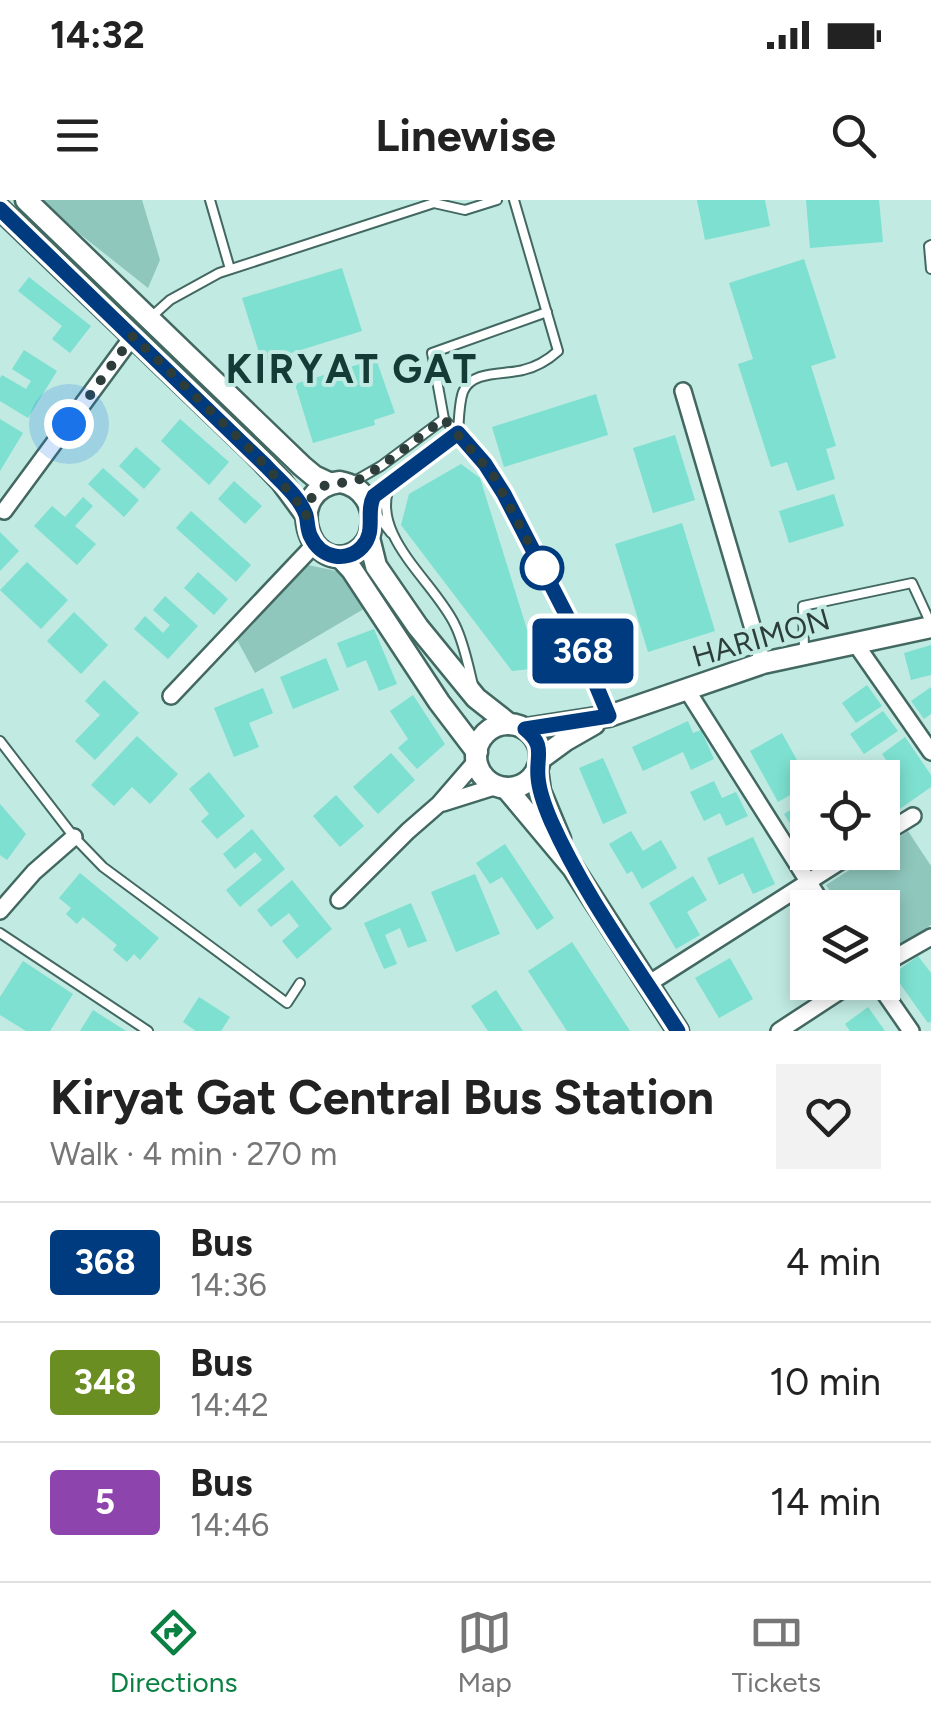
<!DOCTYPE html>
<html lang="en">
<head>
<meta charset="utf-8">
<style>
  body { margin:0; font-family:Figtree,sans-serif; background:#f2f2f2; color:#222; height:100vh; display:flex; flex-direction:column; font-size:38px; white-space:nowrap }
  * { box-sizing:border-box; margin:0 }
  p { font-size:32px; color:#767676 }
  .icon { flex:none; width:55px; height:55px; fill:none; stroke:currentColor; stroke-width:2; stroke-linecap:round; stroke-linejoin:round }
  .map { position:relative; height:831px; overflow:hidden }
  .panel { display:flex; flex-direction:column; background:#fff; flex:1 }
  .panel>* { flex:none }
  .badge { padding:0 20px; border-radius:8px; font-size:35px; line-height:65px }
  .buttons { position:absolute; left:790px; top:560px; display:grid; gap:20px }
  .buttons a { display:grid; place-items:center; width:110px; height:110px; border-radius:0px; background:#fff; box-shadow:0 5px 15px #0003; font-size:50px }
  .you { position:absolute; width:50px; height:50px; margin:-25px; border:8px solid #fff; border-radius:50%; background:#1a73e8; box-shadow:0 0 0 15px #1a73e833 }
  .map>.badge { position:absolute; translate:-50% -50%; box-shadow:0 0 0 5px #fff }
  .round { display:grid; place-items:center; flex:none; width:105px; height:105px; border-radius:0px; background:#f2f2f2 }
  .head { display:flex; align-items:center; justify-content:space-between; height:170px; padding:0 50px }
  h1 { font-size:48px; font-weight:700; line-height:75px }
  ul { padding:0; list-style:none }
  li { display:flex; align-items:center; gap:30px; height:120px; padding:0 50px; border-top:2px solid #e0e0e0 }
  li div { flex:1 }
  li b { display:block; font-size:38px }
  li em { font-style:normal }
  li .badge { min-width:110px; font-weight:700; text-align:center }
  .status { display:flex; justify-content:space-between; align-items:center; height:70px; padding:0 50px; background:#fff; direction:ltr }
  .status svg { height:28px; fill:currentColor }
  header { display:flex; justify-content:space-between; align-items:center; height:130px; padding:0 50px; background:#fff; font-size:45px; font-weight:700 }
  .tabs { display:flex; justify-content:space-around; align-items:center; height:140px; border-top:2px solid #e0e0e0; background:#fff; font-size:28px; color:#767676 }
  .tabs a { display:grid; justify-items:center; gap:5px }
  .tabs .selected { color:#0b8043 }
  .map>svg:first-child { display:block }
  .green { fill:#8fc7bd }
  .building { fill:#7de0d0 }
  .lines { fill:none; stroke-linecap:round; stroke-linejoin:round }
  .lane-casing { stroke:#426861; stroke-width:12 }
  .street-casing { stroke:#426861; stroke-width:20 }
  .secondary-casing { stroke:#426861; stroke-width:25 }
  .lane { stroke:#fff; stroke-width:8 }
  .street { stroke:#fff; stroke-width:15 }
  .secondary { stroke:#fff; stroke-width:20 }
  .line-casing { stroke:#fff; stroke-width:22 }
  .line { stroke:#003b80; stroke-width:15 }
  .walk { stroke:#2c3d3a; stroke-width:10; stroke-dasharray:0 18 }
  .stop-dot { fill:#fff; stroke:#003b80; stroke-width:5 }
  .labels { text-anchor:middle; stroke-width:8; stroke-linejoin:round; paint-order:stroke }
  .street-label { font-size:30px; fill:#2c3d3a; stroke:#c0eae2 }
  .district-label { font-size:40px; font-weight:bold; letter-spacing:2.5px; fill:#153b36; stroke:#c0eae2 }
</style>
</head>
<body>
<div class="status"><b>14:32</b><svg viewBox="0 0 49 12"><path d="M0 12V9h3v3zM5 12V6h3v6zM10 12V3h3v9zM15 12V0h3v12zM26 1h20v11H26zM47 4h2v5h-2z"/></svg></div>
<header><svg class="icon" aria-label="menu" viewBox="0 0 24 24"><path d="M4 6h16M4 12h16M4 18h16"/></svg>Linewise<svg class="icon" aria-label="search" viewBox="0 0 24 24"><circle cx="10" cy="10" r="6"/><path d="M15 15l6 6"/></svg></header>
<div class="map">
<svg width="931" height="831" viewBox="0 0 931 831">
  <rect width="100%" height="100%" fill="#c0eae2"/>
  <!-- green -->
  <g class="green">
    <path d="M37,0H142L160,60L148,88Z"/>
    <path d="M303,364L341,372L367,407L255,473L236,438Z"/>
    <path d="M908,631L931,666V725L883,757L882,708L841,707L826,685L876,653L882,652L883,648Z"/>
  </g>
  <!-- building -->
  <g class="building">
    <path d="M697,0H765L770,26L705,40Z"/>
    <path d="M806,0H879L883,42L810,48Z"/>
    <path d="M804,59L836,158L811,166L836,246L826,249L835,279L797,291L787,262L771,267L738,164L753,159L729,83Z"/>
    <path d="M342,68L362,131L262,162L242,98Z"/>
    <path d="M29,77L91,126L70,153L52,139L62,126L18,91Z"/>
    <path d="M24,150L57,171L28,218L0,201V178L2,175L26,189L31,181L12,169Z"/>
    <path d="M376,159L395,213L374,220L375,225L313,243L295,184Z"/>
    <path d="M596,194L608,235L504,267L492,227Z"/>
    <path d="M0,219L23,233L0,271Z"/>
    <path d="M180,219L229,262L209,285L161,241Z"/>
    <path d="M675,235L695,300L653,313L633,248Z"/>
    <path d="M136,247L161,269L144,289L119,266Z"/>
    <path d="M461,264L480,278L539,468L512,471L401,325L409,294Z"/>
    <path d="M103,268L139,300L124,317L88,284Z"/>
    <path d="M234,281L262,306L245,324L218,299Z"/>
    <path d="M834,294L844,326L789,343L779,311Z"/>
    <path d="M83,297L93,306L75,326L96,344L77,365L34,326L52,306L65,317Z"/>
    <path d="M191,311L251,365L236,382L176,328Z"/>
    <path d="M682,323L715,431L648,452L615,344Z"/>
    <path d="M0,332L19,351L0,371Z"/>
    <path d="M27,362L68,400L41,429L0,390Z"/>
    <path d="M198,372L228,399L214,415L184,388Z"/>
    <path d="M165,396L198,426L168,459L134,429L145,416L163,433L170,425L153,410Z"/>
    <path d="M74,412L108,445L81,474L47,441Z"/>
    <path d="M374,429L397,484L379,491L366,460L347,468L337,443Z"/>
    <path d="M931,445V475L911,480L904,453Z"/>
    <path d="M326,458L339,490L293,509L280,477Z"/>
    <path d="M104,480L139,513L95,560L75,541L100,515L85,501Z"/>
    <path d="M867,485L882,506L856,523L842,503Z"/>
    <path d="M931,487V514L924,519L911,501Z"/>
    <path d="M263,488L273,513L249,523L259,547L234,557L214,508Z"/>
    <path d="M413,495L445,544L417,569L398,548L408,539L390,511Z"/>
    <path d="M883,511L898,531L864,554L850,534Z"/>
    <path d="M688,521L693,533L701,530L714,559L691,570L683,552L643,571L632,547Z"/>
    <path d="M782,533L808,580V585L778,602L750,551Z"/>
    <path d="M137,536L178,574L150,604L132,587L114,606L91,585Z"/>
    <path d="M905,537L931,575V587L894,613L882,597V588L898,577L882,554Z"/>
    <path d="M391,553L415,580L378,614L353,587Z"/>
    <path d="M603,558L627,613L603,624L579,568Z"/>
    <path d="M209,572L245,616L217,639L201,621L209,614L189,589Z"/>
    <path d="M714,581L722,598L736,592L748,616L726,626L720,613L704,621L690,592Z"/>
    <path d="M336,595L364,626L340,647L313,616Z"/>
    <path d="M808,599V652L784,614Z"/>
    <path d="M0,604L26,634L7,660L0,655Z"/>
    <path d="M252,629L285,669L240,707L226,690L262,660L255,652L235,669L223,654Z"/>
    <path d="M631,631L643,651L661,640L677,668L642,689L632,671L627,674L609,644Z"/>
    <path d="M753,637L775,684L753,694L743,673L719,685L707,658Z"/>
    <path d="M505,644L554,718L537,730L502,677L490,684L476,663Z"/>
    <path d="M80,673L159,738L140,760L134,754L127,762L113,750L117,745L83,717L77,724L66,714L71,708L59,698Z"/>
    <path d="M475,674L500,734L456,752L431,692Z"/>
    <path d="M693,676L707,700L687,712L700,735L676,749L649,703Z"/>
    <path d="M292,680L332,729L297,759L282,741L299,726L289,713L271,727L257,710Z"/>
    <path d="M411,703L427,741L408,748L400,728L385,735L397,764L384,769L364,723Z"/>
    <path d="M808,707V734L795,716Z"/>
    <path d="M572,742L630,831H567L528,771Z"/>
    <path d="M918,756L931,773V821L928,823L893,774Z"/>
    <path d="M730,758L753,799L719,818L695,778Z"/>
    <path d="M23,761L73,794L50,831H26L0,815V797Z"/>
    <path d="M496,790L523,831H488L471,806Z"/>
    <path d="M199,797L230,817L221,831H196L183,822Z"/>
    <path d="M868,807L885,831H850L845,824Z"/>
    <path d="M93,810L126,831H80Z"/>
  </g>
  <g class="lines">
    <!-- lane casing -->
    <g class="lane-casing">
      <g id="lane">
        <path d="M210,0L230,69"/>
        <path d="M931,45L929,46L931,69"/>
        <path d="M150,118L170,100L219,73L434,3L465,10L497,0"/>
        <path d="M444,219L485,264L504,295L568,419L608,512"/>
        <path d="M353,282L381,266L444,219L432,153L547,112"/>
        <path d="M391,283C367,334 435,382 455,425C464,443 468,465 473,485"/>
        <path d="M370,304L381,289L458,233C459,220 459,203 463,192C471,170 505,175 523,170C536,167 548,160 558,151L514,0"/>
        <path d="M377,315L391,333"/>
        <path d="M804,450L803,406L912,383L931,424"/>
        <path d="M0,541L74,637L103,667L287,803L300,783"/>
        <path d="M0,733L148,831"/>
      </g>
    </g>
    <!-- street casing -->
    <g class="street-casing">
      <g id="street">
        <path d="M683,191L763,463"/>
        <path d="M4,311L133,136"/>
        <path d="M855,443L931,552"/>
        <path d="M687,490L825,708"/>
        <path d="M171,496L315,344"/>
        <path d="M443,603L497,586"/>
        <path d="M882,635L913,616"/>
        <path d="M339,700L408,631L439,604L477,560"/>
        <path d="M0,711L34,672L74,637"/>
        <path d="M882,765L931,737"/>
        <path d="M877,782L911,831"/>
        <path d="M648,784L855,652"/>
        <path d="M779,831L854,782"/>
      </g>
    </g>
    <!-- secondary casing -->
    <g class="secondary-casing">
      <g id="secondary">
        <path d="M26,0L302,266L314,276L329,283"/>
        <path d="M0,9L252,251L281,281L306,315"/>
        <path d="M340,282C362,286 375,305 371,328C370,339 363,348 354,353C308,376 282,289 340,282Z"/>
        <path d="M369,338L376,366L418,427L476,498L509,524"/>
        <path d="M340,357L352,370L439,502L477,552"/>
        <circle cx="508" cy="556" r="32"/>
        <path d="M525,529L609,516L763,463L931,427"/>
        <path d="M540,559L566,540L594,524"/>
        <path d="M537,569L540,591L560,639"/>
        <path d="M506,588L573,668L678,831"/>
      </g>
    </g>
    <!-- lane -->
    <use href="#lane" class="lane"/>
    <!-- street -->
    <use href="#street" class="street"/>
    <!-- secondary -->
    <use href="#secondary" class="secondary"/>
  </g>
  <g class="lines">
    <!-- line casing -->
    <g class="line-casing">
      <path id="line" d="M0,9L266,266C279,280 299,296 306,315C308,322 307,330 311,337C320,357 346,364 362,347C377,331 365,312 374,296L458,233L485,264L504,294L568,418L609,516L525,529C546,546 536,555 538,577C539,592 545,607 551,621C584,695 634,762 678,831"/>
    </g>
    <!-- line -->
    <use href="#line" class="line"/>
    <!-- walk -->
    <path class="walk" d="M69,224L133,136L252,251L295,298L306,316C308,305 311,294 321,288C333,279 346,286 358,280C389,263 416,239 444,219L493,275L542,368"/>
  </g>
  <!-- markers -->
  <circle class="stop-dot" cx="542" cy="368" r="20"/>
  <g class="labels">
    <!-- street labels -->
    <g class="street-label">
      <text transform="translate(761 438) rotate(-16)" y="10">HARIMON</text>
    </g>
    <!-- district labels -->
    <g class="district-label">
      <text x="352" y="183">KIRYAT GAT</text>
    </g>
  </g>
</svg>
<div class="buttons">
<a><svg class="icon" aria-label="locate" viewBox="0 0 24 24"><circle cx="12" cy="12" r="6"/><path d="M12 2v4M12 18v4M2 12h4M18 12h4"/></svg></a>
<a><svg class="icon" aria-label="layers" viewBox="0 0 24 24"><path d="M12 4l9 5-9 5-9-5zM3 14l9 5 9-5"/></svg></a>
</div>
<div class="you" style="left:69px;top:224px"></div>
<b class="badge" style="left:583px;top:451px;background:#003b80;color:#fff">368</b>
</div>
<section class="panel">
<div class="head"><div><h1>Kiryat Gat Central Bus Station</h1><p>Walk · 4 min · 270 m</p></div><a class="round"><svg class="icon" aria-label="heart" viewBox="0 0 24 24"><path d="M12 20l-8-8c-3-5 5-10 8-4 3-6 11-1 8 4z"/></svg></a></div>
<ul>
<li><span class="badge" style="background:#003b80;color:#fff">368</span><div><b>Bus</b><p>14:36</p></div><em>4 min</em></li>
<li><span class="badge" style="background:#6b8e23;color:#fff">348</span><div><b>Bus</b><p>14:42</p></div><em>10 min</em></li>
<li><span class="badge" style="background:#8e44ad;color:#fff">5</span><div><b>Bus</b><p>14:46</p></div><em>14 min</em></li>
</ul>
</section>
<nav class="tabs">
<a class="selected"><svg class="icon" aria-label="directions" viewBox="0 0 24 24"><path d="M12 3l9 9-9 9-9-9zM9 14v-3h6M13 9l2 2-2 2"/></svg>Directions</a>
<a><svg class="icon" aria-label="map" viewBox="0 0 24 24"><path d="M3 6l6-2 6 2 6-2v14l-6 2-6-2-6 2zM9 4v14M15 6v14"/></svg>Map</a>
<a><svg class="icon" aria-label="tickets" viewBox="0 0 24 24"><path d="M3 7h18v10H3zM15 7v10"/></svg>Tickets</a>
</nav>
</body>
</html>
